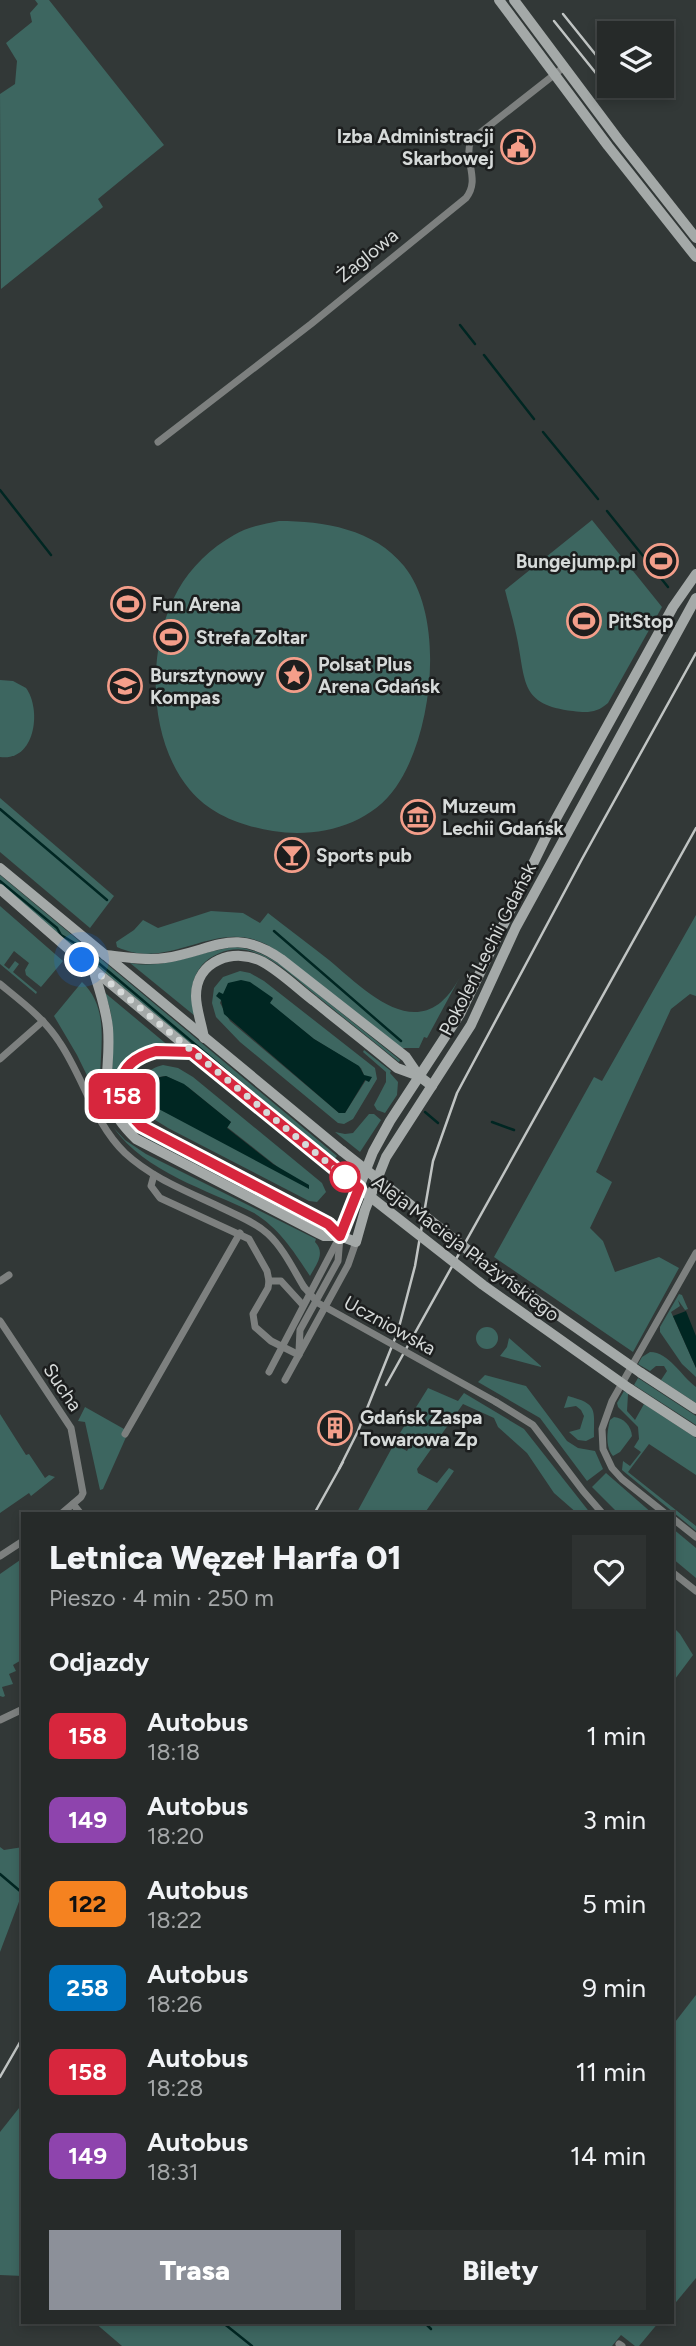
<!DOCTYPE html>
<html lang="pl">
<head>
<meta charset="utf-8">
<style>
  body { margin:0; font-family:Figtree,sans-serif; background:#2e3231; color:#f1f3f6; height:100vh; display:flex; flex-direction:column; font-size:26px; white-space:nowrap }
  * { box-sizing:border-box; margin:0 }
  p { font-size:23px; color:#a4a7a8 }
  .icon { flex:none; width:38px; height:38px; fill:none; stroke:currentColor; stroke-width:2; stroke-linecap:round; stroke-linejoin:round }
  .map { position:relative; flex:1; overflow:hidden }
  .panel { position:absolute; left:21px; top:1512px; width:653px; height:812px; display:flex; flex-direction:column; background:#262a29; border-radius:0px; box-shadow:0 4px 10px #0003,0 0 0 2px #424646 }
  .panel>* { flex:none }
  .badge { padding:0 14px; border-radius:10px; font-size:24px; line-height:46px }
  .controls { position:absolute; left:597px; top:21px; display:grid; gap:14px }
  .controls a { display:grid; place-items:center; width:77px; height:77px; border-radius:0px; background:#262a29; box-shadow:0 4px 10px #0003,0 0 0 2px #424646; font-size:35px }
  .you { position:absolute; width:35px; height:35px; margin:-18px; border:5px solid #fff; border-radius:50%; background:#1a73e8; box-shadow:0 0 0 10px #1a73e833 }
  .map>.badge { position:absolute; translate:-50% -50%; box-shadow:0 0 0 4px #fff }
  h2 { padding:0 28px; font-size:26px; line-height:63px }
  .round { display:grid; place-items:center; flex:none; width:74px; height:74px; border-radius:0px; background:#2e3231 }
  .head { display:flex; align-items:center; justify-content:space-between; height:119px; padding:0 28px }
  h1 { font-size:33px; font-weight:800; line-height:52px }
  .action { display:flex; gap:14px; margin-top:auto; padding:14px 28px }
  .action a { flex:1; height:80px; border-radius:0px; background:#8c9099; color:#fff; font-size:28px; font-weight:800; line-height:80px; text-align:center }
  .action a+a { background:#2e3231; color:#f1f3f6 }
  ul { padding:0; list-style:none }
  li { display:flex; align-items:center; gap:21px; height:84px; padding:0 28px }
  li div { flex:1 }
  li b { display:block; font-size:26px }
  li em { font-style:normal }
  li .badge { min-width:77px; font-weight:700; text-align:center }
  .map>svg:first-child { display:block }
  .green { fill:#3d6660; fill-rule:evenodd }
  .water { fill:#002622 }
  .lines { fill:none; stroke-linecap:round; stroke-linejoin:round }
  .stream { stroke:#002622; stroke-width:2.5 }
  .street { stroke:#7d807f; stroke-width:7 }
  .secondary { stroke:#a4a9a8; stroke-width:10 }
  .rail { stroke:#c0c4c3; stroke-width:2.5 }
  .street-bridge { stroke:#7d807f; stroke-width:7 }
  .secondary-bridge { stroke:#a4a9a8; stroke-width:10 }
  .line-casing { stroke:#fff; stroke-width:16 }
  .line { stroke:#d7263d; stroke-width:10 }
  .walk { stroke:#d6dad9; stroke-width:7; stroke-dasharray:0 12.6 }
  .stop-dot { fill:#fff; stroke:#d7263d; stroke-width:3.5 }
  .labels { text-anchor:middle; stroke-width:5; stroke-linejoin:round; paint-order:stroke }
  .poi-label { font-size:19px; font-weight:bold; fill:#d6dad9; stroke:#1c1e1e; text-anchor:start }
  .street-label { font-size:19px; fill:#d6dad9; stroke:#1c1e1e }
</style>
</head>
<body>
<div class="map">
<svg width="696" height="2346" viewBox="0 0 696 2346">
  <rect width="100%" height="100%" fill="#323837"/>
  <!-- green -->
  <g class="green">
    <path d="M35,0H49L164,145L98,199L103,207L1,289L0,94L15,84L17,61L6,43L32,22L30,13L38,4Z"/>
    <path d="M592,520L662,607L608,703C597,713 587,713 573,711C520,705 526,682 517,638C514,622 509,606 505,590Z"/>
    <path d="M279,521C324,521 374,529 404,566C446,618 433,734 396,787C369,826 318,838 273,831C242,826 211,815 190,790C147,739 146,647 178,590C191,567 211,548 234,535C247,527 264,524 279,521Z"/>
    <path d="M0,680L13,681L26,688C42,710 35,762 0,757Z"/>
    <path d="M0,798L114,896L90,928L0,852Z"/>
    <path d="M0,875L337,1156L332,1162L43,921L0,883Z"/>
    <path d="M0,906L63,961L41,987L26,975L25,970L29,963L14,951L4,965L9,969L15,961L19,964L13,972L37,992L36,994L0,964Z"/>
    <path d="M211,911L243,913L260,923L268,913C288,929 309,944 329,960C368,993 422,1049 460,977L427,1038L424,1037L419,1048H400L280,953C221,908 176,974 117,947L116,942L134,930L143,920L158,928Z"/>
    <path d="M696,915V996L690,994L671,1009L596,1172L612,1182L590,1228L603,1241L615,1272L659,1257L679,1268L633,1352L494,1257L594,1077L602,1081Z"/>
    <path d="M235,947C254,949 268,956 284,967L400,1060L399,1062C372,1040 345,1019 318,997C297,980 274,956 246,950C231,947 213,953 202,965C190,980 189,998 195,1016L130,963C166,970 200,951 235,947Z"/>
    <path d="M240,971L250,973L264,981L375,1068L377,1079L353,1119L344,1124L338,1123L240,1042L216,1017L212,1003L214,988L223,977ZM273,999L269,1003L314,1039L361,1068L366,1080L345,1113H339L230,1021L220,1003L221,1000Z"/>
    <path d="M82,982C118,1016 91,1069 104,1110L77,1055L54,1016Z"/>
    <path d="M104,992L170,1047C160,1047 151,1046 142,1049C118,1059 108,1088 121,1111C127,1121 136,1127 145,1134L324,1227L323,1229L146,1138C87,1102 129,1045 104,992Z"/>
    <path d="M364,1050L391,1071L390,1073L398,1082L397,1095L385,1113L377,1110L374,1105L386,1082V1072L363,1052Z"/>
    <path d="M163,1065L178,1068L193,1077L322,1183L326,1192L317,1202L309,1201L168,1128C159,1122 147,1117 142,1107C130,1088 144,1069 163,1065ZM166,1076L188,1087L231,1122L227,1127L279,1168L155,1107L149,1101L159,1077Z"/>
    <path d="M369,1114H374L381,1120L360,1152L335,1132L345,1134L353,1133Z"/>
    <path d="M113,1127L125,1140L146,1154L316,1239L315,1242C326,1253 316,1265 310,1276C294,1252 280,1229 254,1213C206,1189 146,1173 113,1127Z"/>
    <path d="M679,1294L682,1295L688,1309L685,1310L678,1300L680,1306L671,1312L696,1368V1377L682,1364L660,1332V1327Z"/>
    <circle cx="487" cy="1338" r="11"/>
    <path d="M509,1338L541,1366V1367L500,1356L507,1347Z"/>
    <path d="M650,1352C669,1352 681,1376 696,1387V1403L661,1380L667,1371L664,1366H656L650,1371L638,1364L642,1357Z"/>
    <path d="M485,1375L526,1386L567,1441L578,1448L595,1451L603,1469L587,1481L540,1418L478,1382Z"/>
    <path d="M638,1378L696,1416V1425L634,1385Z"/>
    <path d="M428,1388L458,1401L464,1393L524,1429L591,1514H578L554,1493L527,1453L498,1427L494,1418L463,1404L417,1469L418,1473L437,1483L449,1468L454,1471L424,1514H356L394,1444L407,1451L413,1440L400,1433Z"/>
    <path d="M624,1391L628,1394L627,1411L635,1420L644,1404L696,1438V1475L649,1444L628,1472L696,1526V1531L622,1470L623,1461L630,1466L641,1452L634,1447L639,1439L638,1427L618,1407L617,1403Z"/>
    <path d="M568,1396C598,1404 594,1409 594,1437L586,1441L578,1440L569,1432L580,1429L584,1416L581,1410L576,1406L564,1408Z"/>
    <path d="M85,1407L124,1429L127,1435L103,1489L100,1490L85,1422L78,1421Z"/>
    <path d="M0,1414L26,1455L29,1454L45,1478L49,1475L55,1477L31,1496L29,1493L0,1513Z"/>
    <path d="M614,1417C624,1418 631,1426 632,1436L620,1452L613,1456C605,1447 607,1431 610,1420Z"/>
    <path d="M606,1473L653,1514H619L592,1487Z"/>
    <path d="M672,1528L696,1548V1578L672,1558Z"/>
    <path d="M23,1558V1659L13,1665L16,1671L9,1674L13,1684L2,1687L5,1696L3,1697L0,1696V1574Z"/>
    <path d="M673,1627L680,1634L693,1655L672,1683Z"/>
    <path d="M0,1847L4,1850L23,1847V1891L0,1952Z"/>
    <path d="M696,1995V2278L672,2307V2026Z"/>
    <path d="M23,2103V2276L0,2275V2132Z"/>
    <path d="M94,2322H659L639,2346H635L621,2335L612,2346H122Z"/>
  </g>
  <!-- water -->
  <g class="water">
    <path d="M241,980L250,982L273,998L270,1003L314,1039L359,1066L364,1075L372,1077L369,1082L365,1080L345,1113H339L224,1014L221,1000L216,996L219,992L223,994L228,983Z"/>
    <path d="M166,1076L184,1084L231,1122L227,1128L273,1164L309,1185V1189L155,1107L147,1098C146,1085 154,1077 166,1076Z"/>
    <path d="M686,1311L696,1336V1368L673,1316Z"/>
  </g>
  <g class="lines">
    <!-- stream -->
    <g class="stream">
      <path d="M460,325L475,344"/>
      <path d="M484,355L534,419"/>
      <path d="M543,432L598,499"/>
      <path d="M0,490L51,555"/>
      <path d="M607,511L668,587"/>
      <path d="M0,809L107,900"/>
      <path d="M0,881L57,928L61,935L76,944L292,1126"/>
      <path d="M274,931L401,1041"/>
      <path d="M425,1112L438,1123"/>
      <path d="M492,1122L514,1130"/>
      <path d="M0,1874L20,1891"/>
      <path d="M222,2322L252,2346"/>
      <path d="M424,2322L431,2329"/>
    </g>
    <!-- street -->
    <g class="street">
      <path d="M158,442L311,324L466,198C481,179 463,161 471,140L564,67"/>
      <path d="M0,984C22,1002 45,1019 60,1043C84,1079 94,1123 125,1153C153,1179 189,1192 222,1208C238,1216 255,1222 268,1234C284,1249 293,1269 304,1287"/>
      <path d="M0,1059L43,1021"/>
      <path d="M154,1175L151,1186L160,1198L249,1239L267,1271L269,1281L268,1288L253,1314L255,1327L271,1341L299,1355"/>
      <path d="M0,1281L9,1275"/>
      <path d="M269,1281H281L302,1304"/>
      <path d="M0,1321L71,1428L83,1493L81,1497L61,1514"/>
      <path d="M299,1351L300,1330L338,1261L340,1237"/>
      <path d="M269,1372L340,1236"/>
      <path d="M285,1380L348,1265L356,1242"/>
      <path d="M496,1402L533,1425L583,1491L603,1514"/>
      <path d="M125,1434L240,1233"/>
      <path d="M73,1504L81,1514"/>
      <path d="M666,1514L622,1479L612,1468L603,1449L602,1429L612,1401L696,1253"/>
      <path d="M672,1518L696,1537"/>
      <path d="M0,1556L23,1541"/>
      <path d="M672,1572L696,1591"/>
      <path d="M0,1720L23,1709"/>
      <path d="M619,2344L622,2346"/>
    </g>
    <!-- secondary -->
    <g class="secondary">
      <path d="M499,0L608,146L696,257"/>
      <path d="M514,0L618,139L696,238"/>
      <path d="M0,868L342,1151"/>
      <path d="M0,889L71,951L331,1166"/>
      <path d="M105,955C125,957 145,961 165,958C213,951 234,926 281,959L406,1057L419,1076"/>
      <path d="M93,969C99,988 106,1008 108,1028C112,1079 92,1096 136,1139L318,1233L324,1236H340L356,1242L365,1210L386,1157L471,1025L516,927L696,598"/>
      <path d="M204,1038C202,1025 196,1009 196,996C196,960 235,947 263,962C281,972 297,988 314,1001C342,1024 370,1045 397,1068L419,1076L432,1086"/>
      <path d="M192,1052C177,1052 158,1048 144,1054C119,1065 115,1093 129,1114C136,1123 145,1129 154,1134L328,1224L340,1236"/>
      <path d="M340,1236L373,1152L390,1121L460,1014L547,835L673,607L696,574"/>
      <path d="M641,1373L696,1409"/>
      <path d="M630,1389L696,1432"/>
    </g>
    <!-- rail -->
    <g class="rail">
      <path d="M563,14L608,70"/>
      <path d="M554,21L599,77"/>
      <path d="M386,1385L696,828"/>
      <path d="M339,1469L358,1431L398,1331L415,1266L433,1161L457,1093L582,859L696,653"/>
      <path d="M314,1514L343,1462"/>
      <path d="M0,2077L23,2037"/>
    </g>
    <!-- street-bridge -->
    <path class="street-bridge" d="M304,1287L318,1303L496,1402"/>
    <!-- secondary-bridge -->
    <g class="secondary-bridge">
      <path d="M342,1151L492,1269L641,1373"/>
      <path d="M331,1166L483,1285L630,1389"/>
    </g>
  </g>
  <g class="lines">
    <!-- line casing -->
    <g class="line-casing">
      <path id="line" d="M156,1051L192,1052L359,1188L340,1236L328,1224L141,1126C112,1097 112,1063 156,1051Z"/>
    </g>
    <!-- line -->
    <use href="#line" class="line"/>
    <!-- walk -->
    <path class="walk" d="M82,960L351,1182L345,1177"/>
  </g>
  <!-- icons -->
  <defs>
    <g id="civic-ring" transform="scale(1.75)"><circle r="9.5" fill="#1c1e1e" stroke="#f49e8a" stroke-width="1.5"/><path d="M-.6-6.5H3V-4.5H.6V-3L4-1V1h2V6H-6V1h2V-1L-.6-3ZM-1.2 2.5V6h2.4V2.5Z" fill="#f49e8a"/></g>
    <g id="stadium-ring" transform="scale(1.75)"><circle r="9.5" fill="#1c1e1e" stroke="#f49e8a" stroke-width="1.5"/><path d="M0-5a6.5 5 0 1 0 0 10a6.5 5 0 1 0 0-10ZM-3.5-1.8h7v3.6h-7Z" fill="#f49e8a"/></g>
    <g id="sight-ring" transform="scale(1.75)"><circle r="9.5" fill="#1c1e1e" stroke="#f49e8a" stroke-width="1.5"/><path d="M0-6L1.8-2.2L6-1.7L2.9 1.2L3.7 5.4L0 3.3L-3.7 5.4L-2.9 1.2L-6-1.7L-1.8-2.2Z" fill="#f49e8a"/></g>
    <g id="school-ring" transform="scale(1.75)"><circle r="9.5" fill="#1c1e1e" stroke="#f49e8a" stroke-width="1.5"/><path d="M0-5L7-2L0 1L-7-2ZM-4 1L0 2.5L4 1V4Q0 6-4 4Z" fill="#f49e8a"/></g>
    <g id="museum-ring" transform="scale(1.75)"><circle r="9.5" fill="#1c1e1e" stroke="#f49e8a" stroke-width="1.5"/><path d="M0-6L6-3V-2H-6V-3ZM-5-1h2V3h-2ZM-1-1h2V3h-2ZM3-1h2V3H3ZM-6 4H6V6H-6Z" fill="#f49e8a"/></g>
    <g id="bar-ring" transform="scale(1.75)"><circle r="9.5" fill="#1c1e1e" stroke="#f49e8a" stroke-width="1.5"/><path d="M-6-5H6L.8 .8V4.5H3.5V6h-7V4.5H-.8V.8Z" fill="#f49e8a"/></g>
    <g id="building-ring" transform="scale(1.75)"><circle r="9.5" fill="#1c1e1e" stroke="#f49e8a" stroke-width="1.5"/><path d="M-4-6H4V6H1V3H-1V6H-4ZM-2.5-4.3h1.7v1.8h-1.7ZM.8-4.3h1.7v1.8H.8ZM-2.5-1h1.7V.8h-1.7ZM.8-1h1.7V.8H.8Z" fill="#f49e8a"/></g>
  </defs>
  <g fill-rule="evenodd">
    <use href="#civic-ring" x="518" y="147"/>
    <use href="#stadium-ring" x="661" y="561"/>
    <use href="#stadium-ring" x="128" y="604"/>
    <use href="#stadium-ring" x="584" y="621"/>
    <use href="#stadium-ring" x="171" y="637"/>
    <use href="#sight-ring" x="294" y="675"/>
    <use href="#school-ring" x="125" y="686"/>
    <use href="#museum-ring" x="418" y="817"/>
    <use href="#bar-ring" x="292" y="855"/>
    <use href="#building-ring" x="335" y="1428"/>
  </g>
  <!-- markers -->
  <circle class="stop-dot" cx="345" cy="1177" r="14"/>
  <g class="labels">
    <!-- poi labels -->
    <g class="poi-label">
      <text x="494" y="143" text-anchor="end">Izba Administracji<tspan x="494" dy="22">Skarbowej</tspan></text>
      <text x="636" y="568" text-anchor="end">Bungejump.pl</text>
      <text x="152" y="611">Fun Arena</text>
      <text x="608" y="628">PitStop</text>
      <text x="196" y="644">Strefa Zoltar</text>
      <text x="318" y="671">Polsat Plus<tspan x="318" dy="22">Arena Gdańsk</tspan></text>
      <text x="150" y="682">Bursztynowy<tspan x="150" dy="22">Kompas</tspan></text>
      <text x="442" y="813">Muzeum<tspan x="442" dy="22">Lechii Gdańsk</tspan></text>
      <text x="316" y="862">Sports pub</text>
      <text x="360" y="1424">Gdańsk Zaspa<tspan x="360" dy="22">Towarowa Zp</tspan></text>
    </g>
    <!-- street labels -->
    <g class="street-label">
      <text transform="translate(367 255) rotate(-39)" y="7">Żaglowa</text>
      <text transform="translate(487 949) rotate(-63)" y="7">Pokoleń Lechii Gdańsk</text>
      <text transform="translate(466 1248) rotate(37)" y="7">Aleja Macieja Płażyńskiego</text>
      <text transform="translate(390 1325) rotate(29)" y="7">Uczniowska</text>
      <text transform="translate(63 1387) rotate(56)" y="7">Sucha</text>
    </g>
  </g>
</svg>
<div class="controls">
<a><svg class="icon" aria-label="layers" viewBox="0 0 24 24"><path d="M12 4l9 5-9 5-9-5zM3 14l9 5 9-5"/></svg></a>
</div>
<div class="you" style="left:82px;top:960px"></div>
<b class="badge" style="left:122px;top:1096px;background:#d7263d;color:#fff">158</b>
<section class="panel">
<div class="head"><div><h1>Letnica Węzeł Harfa 01</h1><p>Pieszo · 4 min · 250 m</p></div><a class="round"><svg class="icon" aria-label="heart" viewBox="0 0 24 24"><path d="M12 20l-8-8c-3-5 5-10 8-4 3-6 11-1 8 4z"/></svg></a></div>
<h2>Odjazdy</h2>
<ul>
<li><span class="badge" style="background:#d7263d;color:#fff">158</span><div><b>Autobus</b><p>18:18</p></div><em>1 min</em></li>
<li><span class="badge" style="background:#8e44ad;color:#fff">149</span><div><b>Autobus</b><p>18:20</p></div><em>3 min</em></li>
<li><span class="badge" style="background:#f58220;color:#111">122</span><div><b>Autobus</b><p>18:22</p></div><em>5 min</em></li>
<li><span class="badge" style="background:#0072bc;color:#fff">258</span><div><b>Autobus</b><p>18:26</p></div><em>9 min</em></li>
<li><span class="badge" style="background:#d7263d;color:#fff">158</span><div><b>Autobus</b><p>18:28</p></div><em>11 min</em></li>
<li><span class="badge" style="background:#8e44ad;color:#fff">149</span><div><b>Autobus</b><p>18:31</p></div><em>14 min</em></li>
</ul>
<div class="action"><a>Trasa</a><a>Bilety</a></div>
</section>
</div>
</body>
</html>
